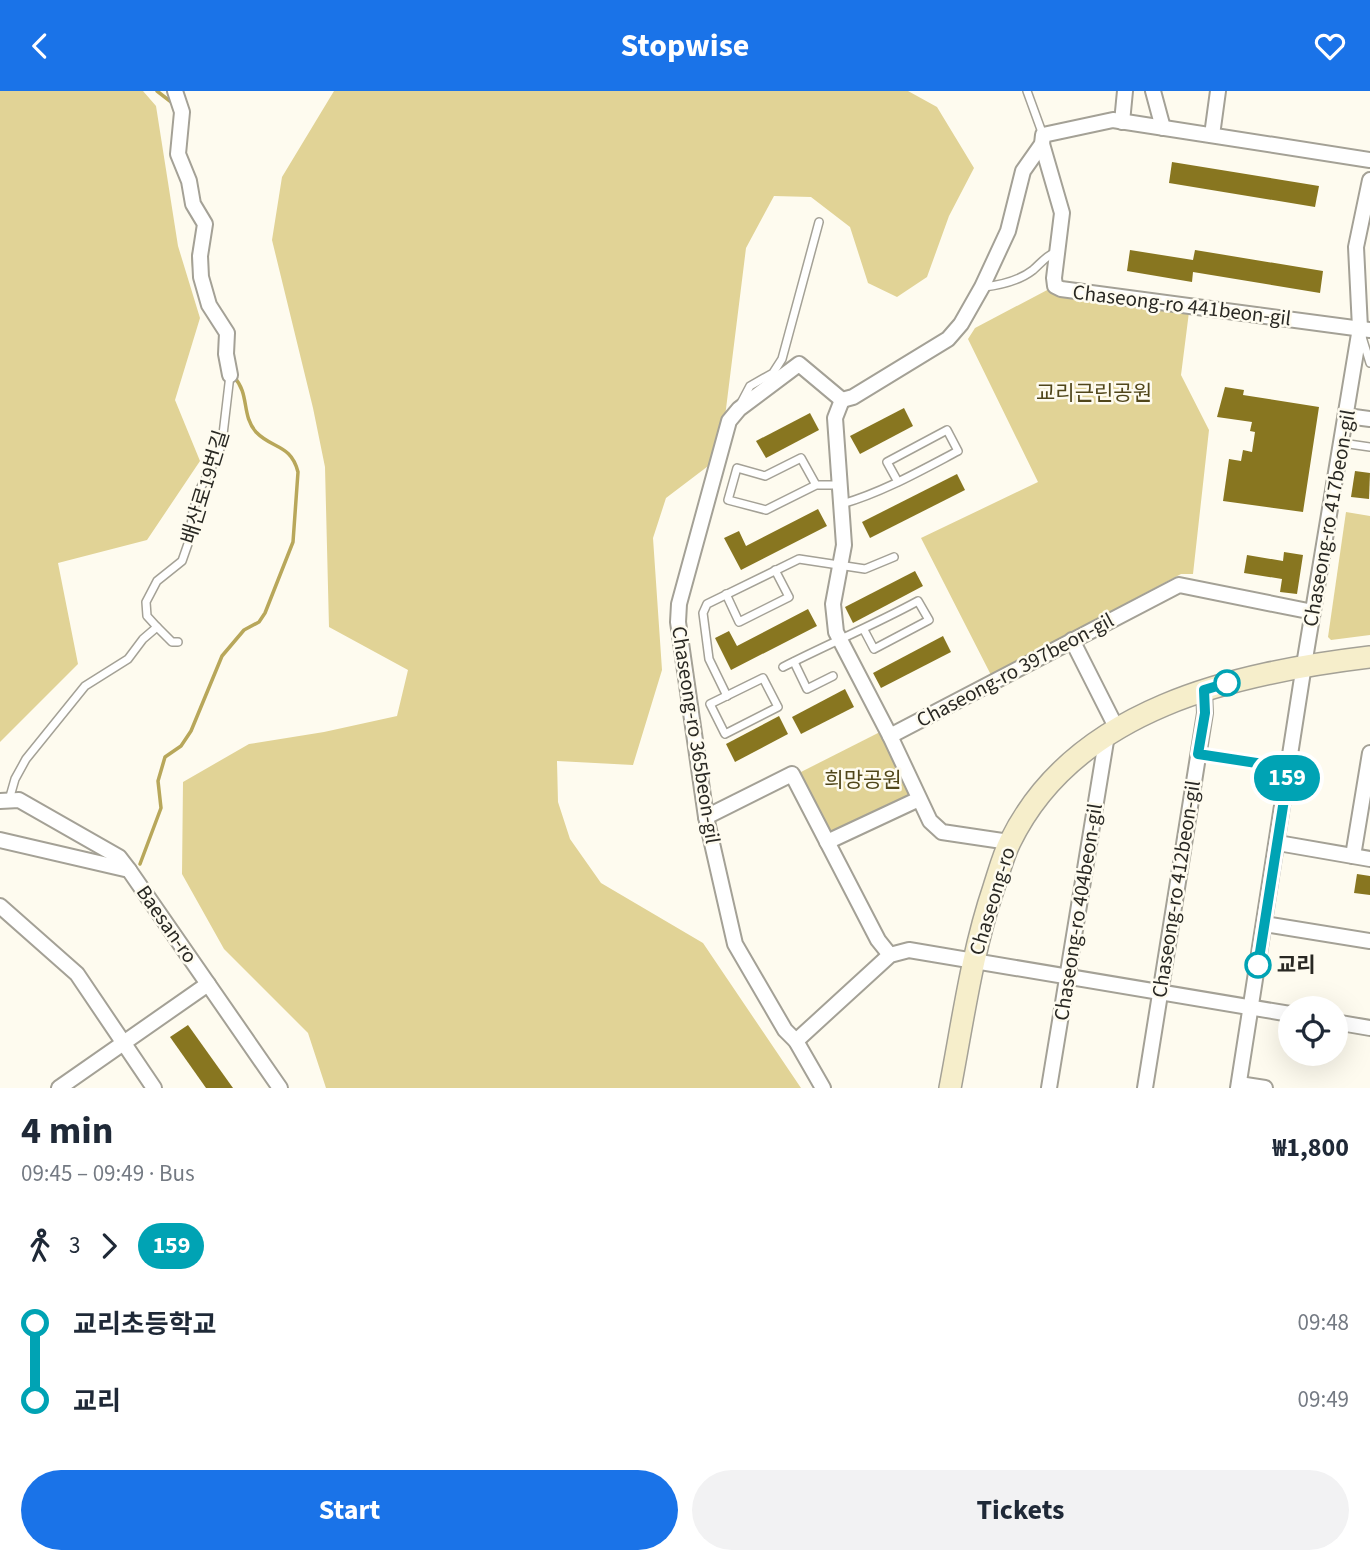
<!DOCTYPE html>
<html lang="en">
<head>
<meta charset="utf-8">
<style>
  body { margin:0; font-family:"Source Sans 3","Noto Sans KR",sans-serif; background:#f2f2f3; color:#1f2937; height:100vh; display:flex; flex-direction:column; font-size:26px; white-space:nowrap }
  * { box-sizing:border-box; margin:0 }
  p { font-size:23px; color:#747a83 }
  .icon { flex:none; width:38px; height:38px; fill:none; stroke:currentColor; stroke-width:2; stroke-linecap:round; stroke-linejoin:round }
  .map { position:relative; height:997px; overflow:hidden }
  .drawer { display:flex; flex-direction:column; background:#fff; flex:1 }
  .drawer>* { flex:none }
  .badge { padding:0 14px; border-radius:23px; font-size:24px; line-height:46px }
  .fabs { position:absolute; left:1278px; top:905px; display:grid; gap:14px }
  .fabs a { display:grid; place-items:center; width:70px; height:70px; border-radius:50%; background:#fff; box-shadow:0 7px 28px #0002; font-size:35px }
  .map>.badge { position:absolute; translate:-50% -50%; box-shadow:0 0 0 4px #fff }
  .legs { display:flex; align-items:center; gap:10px; height:77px; padding:0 21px; font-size:23px }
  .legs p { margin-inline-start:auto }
  .head { display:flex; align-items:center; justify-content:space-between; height:119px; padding:0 21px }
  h1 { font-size:38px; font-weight:700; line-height:52px }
  .action { display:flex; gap:14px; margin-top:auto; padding:14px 21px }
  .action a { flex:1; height:80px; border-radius:42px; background:#1a73e8; color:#fff; font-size:28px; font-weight:700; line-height:80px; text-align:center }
  .action a+a { background:#f2f2f3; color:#1f2937 }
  ul { padding:0 21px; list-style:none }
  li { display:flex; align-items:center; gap:24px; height:77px; font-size:26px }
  li i { display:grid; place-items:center; width:10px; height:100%; margin:0 9px; background:currentColor }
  li i::after { content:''; width:18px; height:18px; margin:-9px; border:5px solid; border-radius:50%; background:#fff }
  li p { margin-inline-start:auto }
  li:first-child i { background:linear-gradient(#0000 50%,currentColor 0) }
  li:last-child i { background:linear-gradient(currentColor 50%,#0000 0) }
  header { display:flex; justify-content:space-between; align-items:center; height:91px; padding:0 21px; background:#1a73e8; color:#fff; font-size:32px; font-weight:700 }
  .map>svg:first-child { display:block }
  .green { fill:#e1d396 }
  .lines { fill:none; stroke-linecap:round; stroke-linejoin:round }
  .stream { stroke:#b8a75a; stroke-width:3.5 }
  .building { fill:#887620 }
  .service-casing { stroke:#a4a196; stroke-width:10 }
  .minor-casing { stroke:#a4a196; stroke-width:18 }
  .secondary-casing { stroke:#a4a196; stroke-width:24 }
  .service { stroke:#fff; stroke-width:7 }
  .minor { stroke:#fff; stroke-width:14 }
  .secondary { stroke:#f6eecb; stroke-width:21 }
  .line-1-casing { stroke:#fff; stroke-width:16 }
  .line-1 { stroke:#00a3b4; stroke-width:10 }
  .stop-1-dot { fill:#fff; stroke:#00a3b4; stroke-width:3.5 }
  .labels { text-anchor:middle; stroke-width:5; stroke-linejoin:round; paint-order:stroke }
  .street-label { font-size:21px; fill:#292823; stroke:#fefbef }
  .park-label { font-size:21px; fill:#50461a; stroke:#fefbef }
  .stop-label { font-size:21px; font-weight:bold; fill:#292823; stroke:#fefbef; text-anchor:start }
</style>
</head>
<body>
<header><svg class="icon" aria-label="back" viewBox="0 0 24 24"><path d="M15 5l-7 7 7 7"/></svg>Stopwise<svg class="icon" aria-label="heart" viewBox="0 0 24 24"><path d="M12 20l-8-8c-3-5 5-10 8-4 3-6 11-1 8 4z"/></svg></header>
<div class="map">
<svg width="1370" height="997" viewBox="0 0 1370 997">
  <rect width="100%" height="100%" fill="#fefbef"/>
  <!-- green -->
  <g class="green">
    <path d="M0,0H143L156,15L178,155L200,227L175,309L200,370L147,449L58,472L78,573L0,651Z"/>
    <path d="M334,0H908L937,16L974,77L949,125L927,186L897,206L868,192L850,136L811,106L774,105L746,157L720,366L666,407L653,447L662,579L633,674L557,670L558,711L570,748L601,792L703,852L801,997H326L308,942L224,858L182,783L183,691L249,653L324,641L397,625L408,579L329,536L325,376L313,317L272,149L282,86Z"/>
    <path d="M1051,197L1062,206L1189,221L1181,284L1209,339L1193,483H1181L991,584L921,447L1038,391L968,248L975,237Z"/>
    <path d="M1346,421L1370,425V544L1331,549L1328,546Z"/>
    <path d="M880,641L910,705L832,741L828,738L797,683Z"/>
  </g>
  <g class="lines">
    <!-- stream -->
    <g class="stream">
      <path d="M157,0L175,14"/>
      <path d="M194,181L193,165L195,154"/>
      <path d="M140,773L161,717L158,690L165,666L181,655L191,640L222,565L244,539L259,531L265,522L293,451L298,381C291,353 272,358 256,341C241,324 250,303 234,286"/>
    </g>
  </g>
  <!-- building -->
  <g class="building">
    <path d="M1172,71L1319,95L1315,116L1169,92Z"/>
    <path d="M1130,159L1193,169L1195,159L1323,180L1320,202L1193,181L1192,191L1127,180Z"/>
    <path d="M1225,296L1244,299L1243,304L1319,316L1303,421L1223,410L1229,368L1241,370L1243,359L1252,361L1255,341L1250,340L1252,331L1217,326Z"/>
    <path d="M904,317L913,335L860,363L850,345Z"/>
    <path d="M810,322L819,339L766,367L756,350Z"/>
    <path d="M1355,380L1370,382L1369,408L1351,406Z"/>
    <path d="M957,383L965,399L870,447L862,431Z"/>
    <path d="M818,418L827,435L741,479L724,447L739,440L746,455Z"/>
    <path d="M1284,461L1303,464L1297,503L1280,501L1282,488L1244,482L1247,464L1283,470Z"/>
    <path d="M915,480L923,495L853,532L845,516Z"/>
    <path d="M808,518L817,535L731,579L715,547L729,540L737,555Z"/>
    <path d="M943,545L951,561L881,597L873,582Z"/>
    <path d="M845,598L854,616L801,643L792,626Z"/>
    <path d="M779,625L788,643L735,671L726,653Z"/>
    <path d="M1357,783L1370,785V804L1354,802Z"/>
    <path d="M188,934L233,997H206L170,946Z"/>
  </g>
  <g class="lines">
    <!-- service casing -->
    <g class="service-casing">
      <g id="service">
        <path d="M1027,0L1043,44"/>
        <path d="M984,196C1001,194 1019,190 1033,179C1041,172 1047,164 1056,161"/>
        <path d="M1362,246L1370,272"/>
        <path d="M740,314L750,295L773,282L782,268L819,131"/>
        <path d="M1342,352L1370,356"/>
        <path d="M816,394L801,367L765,385L737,377L728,409L766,419L816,394H839"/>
        <path d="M842,413C883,401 920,380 958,360L947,339L887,371L898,391"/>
        <path d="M726,503L739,531L789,506L775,479"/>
        <path d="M157,536L172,551H178"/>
        <path d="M794,571L807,598L833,585"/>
        <path d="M783,576C828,553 874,534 918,510L929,529L874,558L864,539"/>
        <path d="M763,587L778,616L725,643L710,613Z"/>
        <path d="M727,605L709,568L703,522L707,513L799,468L865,478L894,466"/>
        <path d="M1199,663L1289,677"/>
        <path d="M9,709L15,688L26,668L85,595L128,568L143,548L157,536L147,525L146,511L157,490L182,470L189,450L193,420L200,398L217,366L222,352L230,284"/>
      </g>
    </g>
    <!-- minor casing -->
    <g class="minor-casing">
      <g id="minor">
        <path d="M175,0L182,21L178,63L189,90L193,113L205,133L200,165L201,186L209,214L227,242L226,263L230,284"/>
        <path d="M1153,0L1163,37"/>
        <path d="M1122,31L1125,0"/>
        <path d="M1212,44L1218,0"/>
        <path d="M1042,53L1062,122L1054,187L1055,195L1061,198L1370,239"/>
        <path d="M842,309L853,306L948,248L961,233L982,196L1008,140L1023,80L1042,53L1043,44L1113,29L1370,69"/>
        <path d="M842,309L835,327L844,454L833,513L836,541L890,645L930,730L942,741L1009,751"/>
        <path d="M1347,325L1370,328"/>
        <path d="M1072,549L1117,638"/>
        <path d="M890,645L1179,494L1313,521"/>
        <path d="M0,710L19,709L119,766L129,779"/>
        <path d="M706,726L792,683L878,849L890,864"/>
        <path d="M0,749L129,779L280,997"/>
        <path d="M827,751L919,708"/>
        <path d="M1278,752L1370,768"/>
        <path d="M1353,765L1370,662"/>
        <path d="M0,815L77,883L154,997"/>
        <path d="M1265,833L1370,850"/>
        <path d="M1335,931L1370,937"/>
        <path d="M796,950L890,864L909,859L1290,923"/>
        <path d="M1239,993L1265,997"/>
        <path d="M59,997L208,893"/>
        <path d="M823,997L796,950L785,939L735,853L706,726L678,531L679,513L729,330L739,318L799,273L842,309"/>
        <path d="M1049,997L1107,644"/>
        <path d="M1145,997L1205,622L1204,599"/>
        <path d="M1238,997L1304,574L1360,237L1356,156L1370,89"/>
      </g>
    </g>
    <!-- secondary casing -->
    <g class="secondary-casing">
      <path id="secondary" d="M950,997C963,929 972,861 994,796C999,781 1003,765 1010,751C1075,617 1236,582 1370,566"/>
    </g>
    <!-- service -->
    <use href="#service" class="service"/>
    <!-- minor -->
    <use href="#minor" class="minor"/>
    <!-- secondary -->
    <use href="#secondary" class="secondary"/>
  </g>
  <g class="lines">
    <!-- line-1 casing -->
    <g class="line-1-casing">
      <path id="line-1" d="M1227,592L1204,599L1205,622L1198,663L1289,677L1258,874"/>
    </g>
    <!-- line-1 -->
    <use href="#line-1" class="line-1"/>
  </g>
  <!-- markers -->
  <g class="stop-1-dot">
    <circle cx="1227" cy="592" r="12"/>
    <circle cx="1258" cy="874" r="12"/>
  </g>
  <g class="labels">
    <!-- street labels -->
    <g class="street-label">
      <text transform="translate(1182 214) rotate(7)" y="7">Chaseong-ro 441beon-gil</text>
      <text transform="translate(205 396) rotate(-73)" y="7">배산로19번길</text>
      <text transform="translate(1329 427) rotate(-80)" y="7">Chaseong-ro 417beon-gil</text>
      <text transform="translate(1015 579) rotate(-28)" y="7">Chaseong-ro 397beon-gil</text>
      <text transform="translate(696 644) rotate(81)" y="7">Chaseong-ro 365beon-gil</text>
      <text transform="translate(1176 798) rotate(-81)" y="7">Chaseong-ro 412beon-gil</text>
      <text transform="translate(992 810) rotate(-73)" y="7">Chaseong-ro</text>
      <text transform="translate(1078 821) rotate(-81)" y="7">Chaseong-ro 404beon-gil</text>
      <text transform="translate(167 833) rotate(55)" y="7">Baesan-ro</text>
    </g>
    <!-- park labels -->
    <g class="park-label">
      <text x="1094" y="309">교리근린공원</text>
      <text x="863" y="696">희망공원</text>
    </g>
    <!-- stop labels -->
    <g class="stop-label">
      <text x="1277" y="881">교리</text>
    </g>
  </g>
</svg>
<div class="fabs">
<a><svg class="icon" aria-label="locate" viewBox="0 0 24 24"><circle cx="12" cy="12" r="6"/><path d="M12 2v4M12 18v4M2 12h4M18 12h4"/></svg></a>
</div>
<b class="badge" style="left:1287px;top:687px;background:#00a3b4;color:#fff">159</b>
</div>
<section class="drawer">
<div class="head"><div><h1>4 min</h1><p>09:45 – 09:49 · Bus</p></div><b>₩1,800</b></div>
<div class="legs"><svg class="icon" aria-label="walk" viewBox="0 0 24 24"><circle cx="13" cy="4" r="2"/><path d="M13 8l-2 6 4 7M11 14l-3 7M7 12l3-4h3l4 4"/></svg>3<svg class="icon" aria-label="forward" viewBox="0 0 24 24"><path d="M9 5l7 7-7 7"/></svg><b class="badge" style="background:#00a3b4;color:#fff">159</b></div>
<ul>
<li><i style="color:#00a3b4"></i><b>교리초등학교</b><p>09:48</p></li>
<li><i style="color:#00a3b4"></i><b>교리</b><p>09:49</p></li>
</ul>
<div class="action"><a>Start</a><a>Tickets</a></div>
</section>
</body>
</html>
